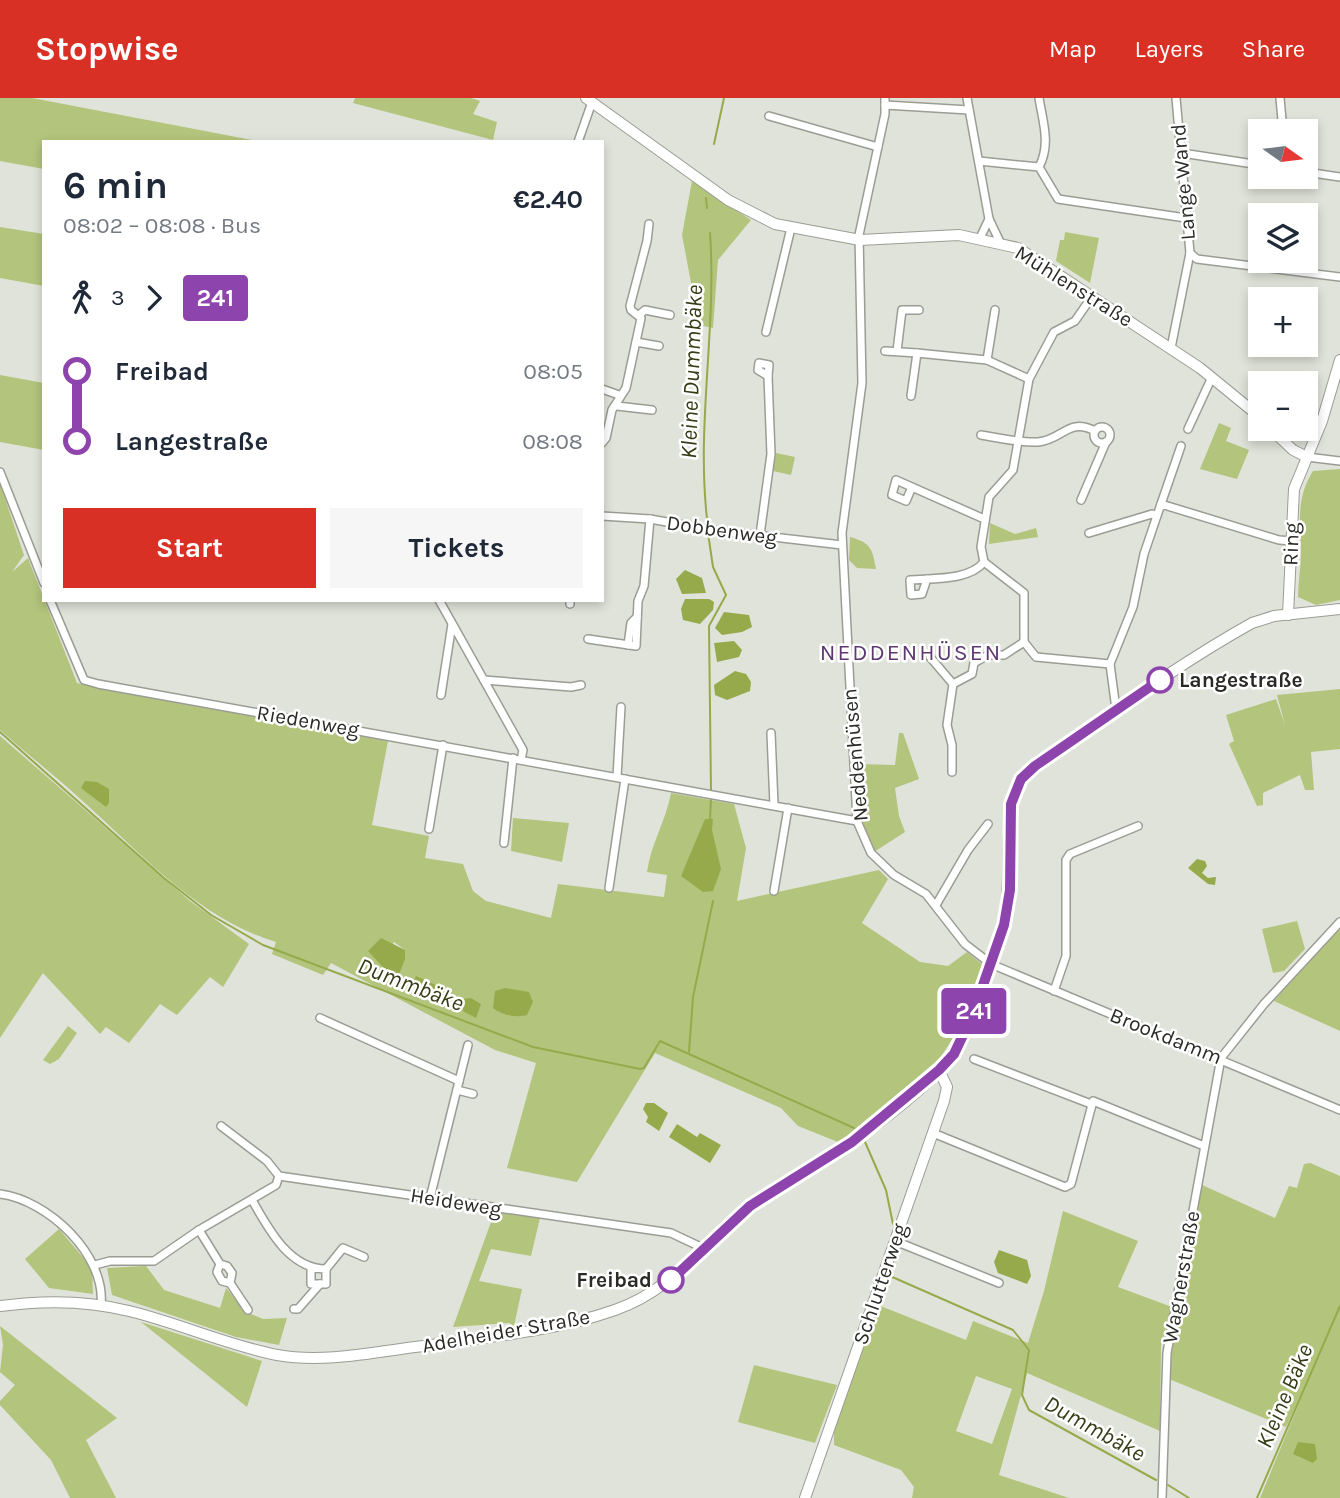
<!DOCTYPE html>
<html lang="en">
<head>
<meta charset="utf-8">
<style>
  body { margin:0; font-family:Karla,sans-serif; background:#f6f6f7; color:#1f2937; height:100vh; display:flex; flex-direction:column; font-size:26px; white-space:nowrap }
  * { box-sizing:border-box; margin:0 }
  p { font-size:23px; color:#747a83 }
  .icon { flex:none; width:38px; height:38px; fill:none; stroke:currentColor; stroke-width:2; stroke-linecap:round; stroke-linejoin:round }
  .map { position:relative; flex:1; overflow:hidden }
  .details { position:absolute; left:42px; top:42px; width:562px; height:462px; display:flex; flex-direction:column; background:#fff; border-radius:0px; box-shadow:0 4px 10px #0003 }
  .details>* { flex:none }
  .badge { padding:0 14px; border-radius:5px; font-size:24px; line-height:46px }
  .needle { width:46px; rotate:104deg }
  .tools { position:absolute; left:1248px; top:21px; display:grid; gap:14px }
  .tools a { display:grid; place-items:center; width:70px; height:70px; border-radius:0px; background:#fff; box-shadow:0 4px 10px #0003; font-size:35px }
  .map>.badge { position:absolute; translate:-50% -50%; box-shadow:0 0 0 4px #fff }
  .legs { display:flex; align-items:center; gap:10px; height:77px; padding:0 21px; font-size:23px }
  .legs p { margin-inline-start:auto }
  .summary { display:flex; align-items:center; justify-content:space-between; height:119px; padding:0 21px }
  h1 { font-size:38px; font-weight:700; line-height:52px }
  .primary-button { display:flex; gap:14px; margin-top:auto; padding:14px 21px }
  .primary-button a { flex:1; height:80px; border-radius:0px; background:#d93025; color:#fff; font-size:28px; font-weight:700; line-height:80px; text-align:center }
  .primary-button a+a { background:#f6f6f7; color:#1f2937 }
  ul { padding:0 21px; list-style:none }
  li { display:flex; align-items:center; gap:24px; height:70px; font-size:26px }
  li i { display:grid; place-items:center; width:10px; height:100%; margin:0 9px; background:currentColor }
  li i::after { content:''; width:18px; height:18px; margin:-9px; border:5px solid; border-radius:50%; background:#fff }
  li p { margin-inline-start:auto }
  li:first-child i { background:linear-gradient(#0000 50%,currentColor 0) }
  li:last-child i { background:linear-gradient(currentColor 50%,#0000 0) }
  header { display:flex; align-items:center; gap:42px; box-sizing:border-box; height:98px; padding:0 35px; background:#d93025; color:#fff }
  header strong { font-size:33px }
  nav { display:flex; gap:38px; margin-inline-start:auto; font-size:24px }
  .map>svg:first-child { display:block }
  .green { fill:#b3c47c; fill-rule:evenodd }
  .water { fill:#96aa4b }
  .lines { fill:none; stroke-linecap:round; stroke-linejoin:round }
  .stream { stroke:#96aa4b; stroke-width:2 }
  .street-casing { stroke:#9a9d94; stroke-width:10 }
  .secondary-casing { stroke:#9a9d94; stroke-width:12 }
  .street { stroke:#fff; stroke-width:7 }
  .secondary { stroke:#fff; stroke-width:10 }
  .line-1-casing { stroke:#fff; stroke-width:16 }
  .line-1 { stroke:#8e44ad; stroke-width:10 }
  .stop-1-dot { fill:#fff; stroke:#8e44ad; stroke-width:3.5 }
  .labels { text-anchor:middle; stroke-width:5; stroke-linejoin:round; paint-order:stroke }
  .street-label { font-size:21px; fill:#2a2b27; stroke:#fff }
  .stop-label { font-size:21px; font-weight:bold; fill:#2a2b27; stroke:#fff; text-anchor:start }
  .water-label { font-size:23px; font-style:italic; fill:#353d16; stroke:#fff }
  .neighbourhood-label { font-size:23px; letter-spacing:2px; fill:#5e3871; stroke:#fff }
</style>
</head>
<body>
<header>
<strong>Stopwise</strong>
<nav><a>Map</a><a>Layers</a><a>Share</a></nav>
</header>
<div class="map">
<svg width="1340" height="1400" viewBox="0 0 1340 1400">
  <rect width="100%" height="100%" fill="#e0e3d9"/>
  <!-- green -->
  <g class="green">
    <path d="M0,0H32L263,44H44V71L0,63Z"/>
    <path d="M355,0H471L480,3L473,16L497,24L493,42L353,5Z"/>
    <path d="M692,83L751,122L718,162L713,230L699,227L682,137Z"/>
    <path d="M0,129L44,136V188L0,180Z"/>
    <path d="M1065,134L1099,140L1090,185L1056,163L1060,142H1064Z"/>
    <path d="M0,277L44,285V352L0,344Z"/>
    <path d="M1219,325L1231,330L1226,343L1249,352L1237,381L1200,371Z"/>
    <path d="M776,355L795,359L791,377L773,373Z"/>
    <path d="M1340,371V502L1316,507L1298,499C1298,484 1301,469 1301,454C1300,423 1296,400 1313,373Z"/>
    <path d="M0,385L24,457L12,474L28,460L77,585L388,643L372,727L429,738L425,760L463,766L473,793L486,803L551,820L558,786L664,799L667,777L647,774C651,745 666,723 671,695L734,706L746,750L737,803L879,772L888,781L862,825L920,864L948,868L967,854L983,867L962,926L940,960L852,1036L838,1044L798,1028L781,1010L655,955L577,1084L507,1070L536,965L495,952L331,865L323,877L272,856L276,844C200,821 143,758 86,706C58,680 28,657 0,632ZM394,844L405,852L391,878L381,865Z"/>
    <path d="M990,425L1015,436L1036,430L1038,439L989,446Z"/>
    <path d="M850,439C871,445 872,450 876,471L857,470L849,462Z"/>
    <path d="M1340,591V651L1311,654L1314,692H1305L1300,677L1263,695V707L1257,708L1229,646L1234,643L1226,617L1276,601L1285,627L1277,597Z"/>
    <path d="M899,635H903L919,681L895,690L899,718L905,734L874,754L862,722L859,666L895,667Z"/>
    <path d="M0,638L190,803L249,846L223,889L210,879L177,917L160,906L129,945L106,929L100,936L43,875L0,940Z"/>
    <path d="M513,720L569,725L562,764L511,753Z"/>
    <path d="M1297,823L1305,851L1284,873L1273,875L1262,831Z"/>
    <path d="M1340,828V933L1274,903Z"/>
    <path d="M68,928L77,935L59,961L50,966L43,962Z"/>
    <path d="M1310,1065L1340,1078V1400H1260L1310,1279L1286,1329L1169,1281L1177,1211L1200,1086L1275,1120L1289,1088L1297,1090L1304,1066Z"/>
    <path d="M495,1113L540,1120L531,1158L491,1151L479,1183L522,1191L514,1228L509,1225L453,1229Z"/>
    <path d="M1063,1113L1138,1143L1118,1189L1172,1209L1161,1248L1160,1333L1027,1275L999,1377L1069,1400H912L914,1389L901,1372L834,1347V1330L878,1207L966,1242L973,1223L1028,1245L1044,1193ZM976,1278L1012,1291L992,1346L956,1333Z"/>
    <path d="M59,1131L92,1170L93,1196L49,1190L25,1161Z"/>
    <path d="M146,1168L164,1192L220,1210L226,1190L246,1214L263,1221L287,1220L279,1247L236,1239L112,1197L107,1170Z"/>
    <path d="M141,1224L262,1263L247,1309Z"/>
    <path d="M0,1228L117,1320L86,1342L116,1400H70L51,1362L0,1307V1303L15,1287L0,1274L3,1247Z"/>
    <path d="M754,1267L837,1287L815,1345L738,1324Z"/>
  </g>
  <!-- water -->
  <g class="water">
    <path d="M685,472L702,480L706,495L682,496L676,481Z"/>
    <path d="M685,501H709L714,504L713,512L700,526L683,522L681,511Z"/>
    <path d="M724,514L749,517L752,529L742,534L722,537L715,530Z"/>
    <path d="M734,543L742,552L739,559L717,564L714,545Z"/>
    <path d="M735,573L746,576L751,584L750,593L727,602L715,597L714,587Z"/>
    <path d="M85,683L97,684L109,691V705L106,709L81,690Z"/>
    <path d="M705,721H713L712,732L721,771L713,793L703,794L681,778Z"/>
    <path d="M1197,761L1205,763L1207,768L1202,775L1208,780L1216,779L1215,787L1208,786L1188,770Z"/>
    <path d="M381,840L405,852V861L398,879L391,878L368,853Z"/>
    <path d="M416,878L442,890L441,901H419L410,894Z"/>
    <path d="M505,890L529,894L533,904L527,917C518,920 501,917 493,910L495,893Z"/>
    <path d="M471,900L481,906L476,920L450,906L452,902Z"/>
    <path d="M646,1005H654L668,1015L659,1033L646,1024L648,1019L643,1011Z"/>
    <path d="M677,1026L697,1039L700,1035L721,1047L710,1065L669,1039Z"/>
    <path d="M999,1152L1027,1162L1031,1178L1027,1186L998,1175L994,1164Z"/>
    <path d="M1298,1344L1315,1346L1317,1361L1313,1365L1293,1356Z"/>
  </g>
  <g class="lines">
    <!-- stream -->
    <g class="stream">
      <path d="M714,46L724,0"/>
      <path d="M706,100L707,110"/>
      <path d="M708,429C695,331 717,233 710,135"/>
      <path d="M708,435L713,469L726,497L709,528L711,693"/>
      <path d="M0,634L164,780L211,817L263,847L533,949L640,971L644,970L660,943L854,1030"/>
      <path d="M710,722L711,700"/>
      <path d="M689,954L693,899L713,803"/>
      <path d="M865,1044L886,1092L893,1126"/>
      <path d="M890,1178L1013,1232L1029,1252L1022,1297L1029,1312L1156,1382"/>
      <path d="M1168,1387L1189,1400"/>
      <path d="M1257,1400L1340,1208"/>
    </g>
    <!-- street casing -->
    <g class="street-casing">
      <g id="street">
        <path d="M885,0V16L859,137L862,285L842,435L857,723L871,755L894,777L926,796L965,846L991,866L1340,1012"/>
        <path d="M967,0L989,121L1000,144"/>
        <path d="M1039,0C1043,25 1051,46 1039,69"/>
        <path d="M1280,0L1283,33"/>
        <path d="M885,7L969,12"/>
        <path d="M769,18L878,49"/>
        <path d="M578,44L592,4"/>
        <path d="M1182,55L1260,67"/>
        <path d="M979,63L1039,69L1058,101L1186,120"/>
        <path d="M1306,74L1340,79"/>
        <path d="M980,140L989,121"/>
        <path d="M1190,155L1197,161L1340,179"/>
        <path d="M639,217L645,212L670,217"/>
        <path d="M766,234L791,130"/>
        <path d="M636,244L659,248"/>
        <path d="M1171,250L1190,155L1176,0"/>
        <path d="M885,253L917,255"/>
        <path d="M897,253L902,212H919"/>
        <path d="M987,262L995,212"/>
        <path d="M759,265L769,267L768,278L758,272Z"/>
        <path d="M602,291L619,297"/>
        <path d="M911,298L917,255L987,262L1029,281"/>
        <path d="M617,308L652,312"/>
        <circle cx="1102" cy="337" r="8"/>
        <path d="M1188,331L1212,279"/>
        <path d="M981,337C1000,340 1019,345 1038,344C1063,342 1068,319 1095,333"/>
        <path d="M602,345L606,340L612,312L626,290L640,225L641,220L631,212L630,208L647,143L649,126"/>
        <path d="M1307,359L1340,363"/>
        <path d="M0,374L44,485"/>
        <path d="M912,389L906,403L892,397L896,382L982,420H985"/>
        <path d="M1081,402L1106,344"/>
        <path d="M1161,406L1181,348"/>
        <path d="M602,418L650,421L712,432L842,447"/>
        <path d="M1089,435L1152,416L1156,418"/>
        <path d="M760,437L771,356L768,278"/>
        <path d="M984,464L981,449L989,399L1013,372L1029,281L1054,234L1075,223L1093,197"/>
        <path d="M984,464L1024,495V544L1036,559L1110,566"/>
        <path d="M927,481L922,496L911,497L910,482C932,480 969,483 984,464"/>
        <path d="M50,502L84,582L98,586L857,723"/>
        <path d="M439,502L523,652L521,662"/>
        <path d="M570,506V502"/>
        <path d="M588,541L636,548L638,503L644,488L650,421"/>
        <path d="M628,547L631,525L637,519"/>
        <path d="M930,559L953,586L972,576L974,565L988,557H1004L1024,544"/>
        <path d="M484,582L571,589L581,587"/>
        <path d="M441,597L452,526"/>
        <path d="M1116,611L1110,566L1133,509L1144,456L1161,406L1279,442L1293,443"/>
        <path d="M771,635L774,707"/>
        <path d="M952,674V647L947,627L953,586"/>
        <path d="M617,679L621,609"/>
        <path d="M429,731L443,647"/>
        <path d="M504,745L513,660"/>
        <path d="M609,790L625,681"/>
        <path d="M774,793L788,710"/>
        <path d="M936,807L968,752L988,726"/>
        <path d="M1054,893L1066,858V762L1070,756L1138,728"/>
        <path d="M320,920L459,983"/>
        <path d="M974,961L1091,1006"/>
        <path d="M457,992L473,996"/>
        <path d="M221,1028L267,1063L279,1078L671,1135L705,1151"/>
        <path d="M933,1035L1065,1089L1071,1086L1093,1003L1204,1048"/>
        <path d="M0,1096C48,1102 106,1157 101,1207"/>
        <path d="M430,1100L468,947"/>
        <path d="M252,1102C268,1130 289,1171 326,1171V1186H311V1171"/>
        <path d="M199,1132L220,1166L227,1168L232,1175L230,1185"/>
        <path d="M895,1143L999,1185"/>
        <path d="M220,1166L217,1174L222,1183L230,1185L248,1212"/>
        <path d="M95,1167L110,1163H154L199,1132L276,1087L279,1078"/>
        <path d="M326,1171L343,1150L364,1159"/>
        <path d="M294,1211H298L320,1186"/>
        <path d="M1162,1400L1167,1255L1221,960L1264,906L1340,824"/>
      </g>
    </g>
    <!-- secondary casing -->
    <g class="secondary-casing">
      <g id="secondary">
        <path d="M586,0L728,102L775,126L860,142L959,137L1018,150L1200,270L1260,319"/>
        <path d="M1271,331L1293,352L1307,359"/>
        <path d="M1288,517L1294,391L1322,323L1340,262"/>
        <path d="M0,1208C44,1202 86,1202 129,1213C179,1225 226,1247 277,1257C322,1265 370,1255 415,1249C481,1240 552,1234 615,1212C673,1192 704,1145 749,1109C776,1087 810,1071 839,1052C874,1030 941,980 961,945C980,911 991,868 1002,830C1014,792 1002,712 1018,686C1032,664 1061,651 1082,636C1137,597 1193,558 1252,525L1274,518L1340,511"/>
        <path d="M805,1400L944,1003L947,989L939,972"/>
      </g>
    </g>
    <!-- street -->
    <use href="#street" class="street"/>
    <!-- secondary -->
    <use href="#secondary" class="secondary"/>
  </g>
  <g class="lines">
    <!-- line-1 casing -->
    <g class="line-1-casing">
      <path id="line-1" d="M671,1182L750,1108L852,1044L939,972L954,956L973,916L1004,827L1010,792L1011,706L1021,681L1035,668L1160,582"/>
    </g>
    <!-- line-1 -->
    <use href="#line-1" class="line-1"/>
  </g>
  <!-- markers -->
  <g class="stop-1-dot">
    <circle cx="1160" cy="582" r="12"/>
    <circle cx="671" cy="1182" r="12"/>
  </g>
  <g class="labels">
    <!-- street labels -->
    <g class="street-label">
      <text transform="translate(1183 84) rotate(-95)" y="7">Lange Wand</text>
      <text transform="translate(1074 188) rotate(32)" y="7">Mühlenstraße</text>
      <text transform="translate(722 432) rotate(8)" y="7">Dobbenweg</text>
      <text transform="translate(1291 446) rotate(-88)" y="7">Ring</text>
      <text transform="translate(308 623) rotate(10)" y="7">Riedenweg</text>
      <text transform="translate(855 657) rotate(-95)" y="7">Neddenhüsen</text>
      <text transform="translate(1166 938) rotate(22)" y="7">Brookdamm</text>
      <text transform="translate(456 1104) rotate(9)" y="7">Heideweg</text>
      <text transform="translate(1181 1179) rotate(-80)" y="7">Wagnerstraße</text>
      <text transform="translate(880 1186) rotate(-71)" y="7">Schlutterweg</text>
      <text transform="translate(506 1233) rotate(-10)" y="7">Adelheider Straße</text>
    </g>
    <!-- stop labels -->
    <g class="stop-label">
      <text x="1179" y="589">Langestraße</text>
      <text x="652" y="1189" text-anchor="end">Freibad</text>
    </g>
    <!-- water labels -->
    <g class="water-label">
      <text transform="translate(691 274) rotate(-88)" y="8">Kleine Dummbäke</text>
      <text transform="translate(411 886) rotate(21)" y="8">Dummbäke</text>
      <text transform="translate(1284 1298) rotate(-67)" y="8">Kleine Bäke</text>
      <text transform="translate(1095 1330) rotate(29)" y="8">Dummbäke</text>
    </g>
    <!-- neighbourhood labels -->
    <g class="neighbourhood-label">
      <text x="911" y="562">NEDDENHÜSEN</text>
    </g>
  </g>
</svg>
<div class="tools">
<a><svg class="needle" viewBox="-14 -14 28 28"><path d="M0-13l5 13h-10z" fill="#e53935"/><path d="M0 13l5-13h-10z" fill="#747a83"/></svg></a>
<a><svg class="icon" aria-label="layers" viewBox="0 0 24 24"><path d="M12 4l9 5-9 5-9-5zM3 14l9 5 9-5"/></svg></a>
<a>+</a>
<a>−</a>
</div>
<b class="badge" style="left:974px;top:913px;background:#8e44ad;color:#fff">241</b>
<section class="details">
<div class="summary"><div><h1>6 min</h1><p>08:02 – 08:08 · Bus</p></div><b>€2.40</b></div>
<div class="legs"><svg class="icon" aria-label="walk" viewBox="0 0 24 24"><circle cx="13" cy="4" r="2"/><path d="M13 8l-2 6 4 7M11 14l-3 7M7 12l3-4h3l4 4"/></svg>3<svg class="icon" aria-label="forward" viewBox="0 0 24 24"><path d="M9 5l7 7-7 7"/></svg><b class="badge" style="background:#8e44ad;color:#fff">241</b></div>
<ul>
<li><i style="color:#8e44ad"></i><b>Freibad</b><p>08:05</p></li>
<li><i style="color:#8e44ad"></i><b>Langestraße</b><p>08:08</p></li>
</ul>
<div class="primary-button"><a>Start</a><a>Tickets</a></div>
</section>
</div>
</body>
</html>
